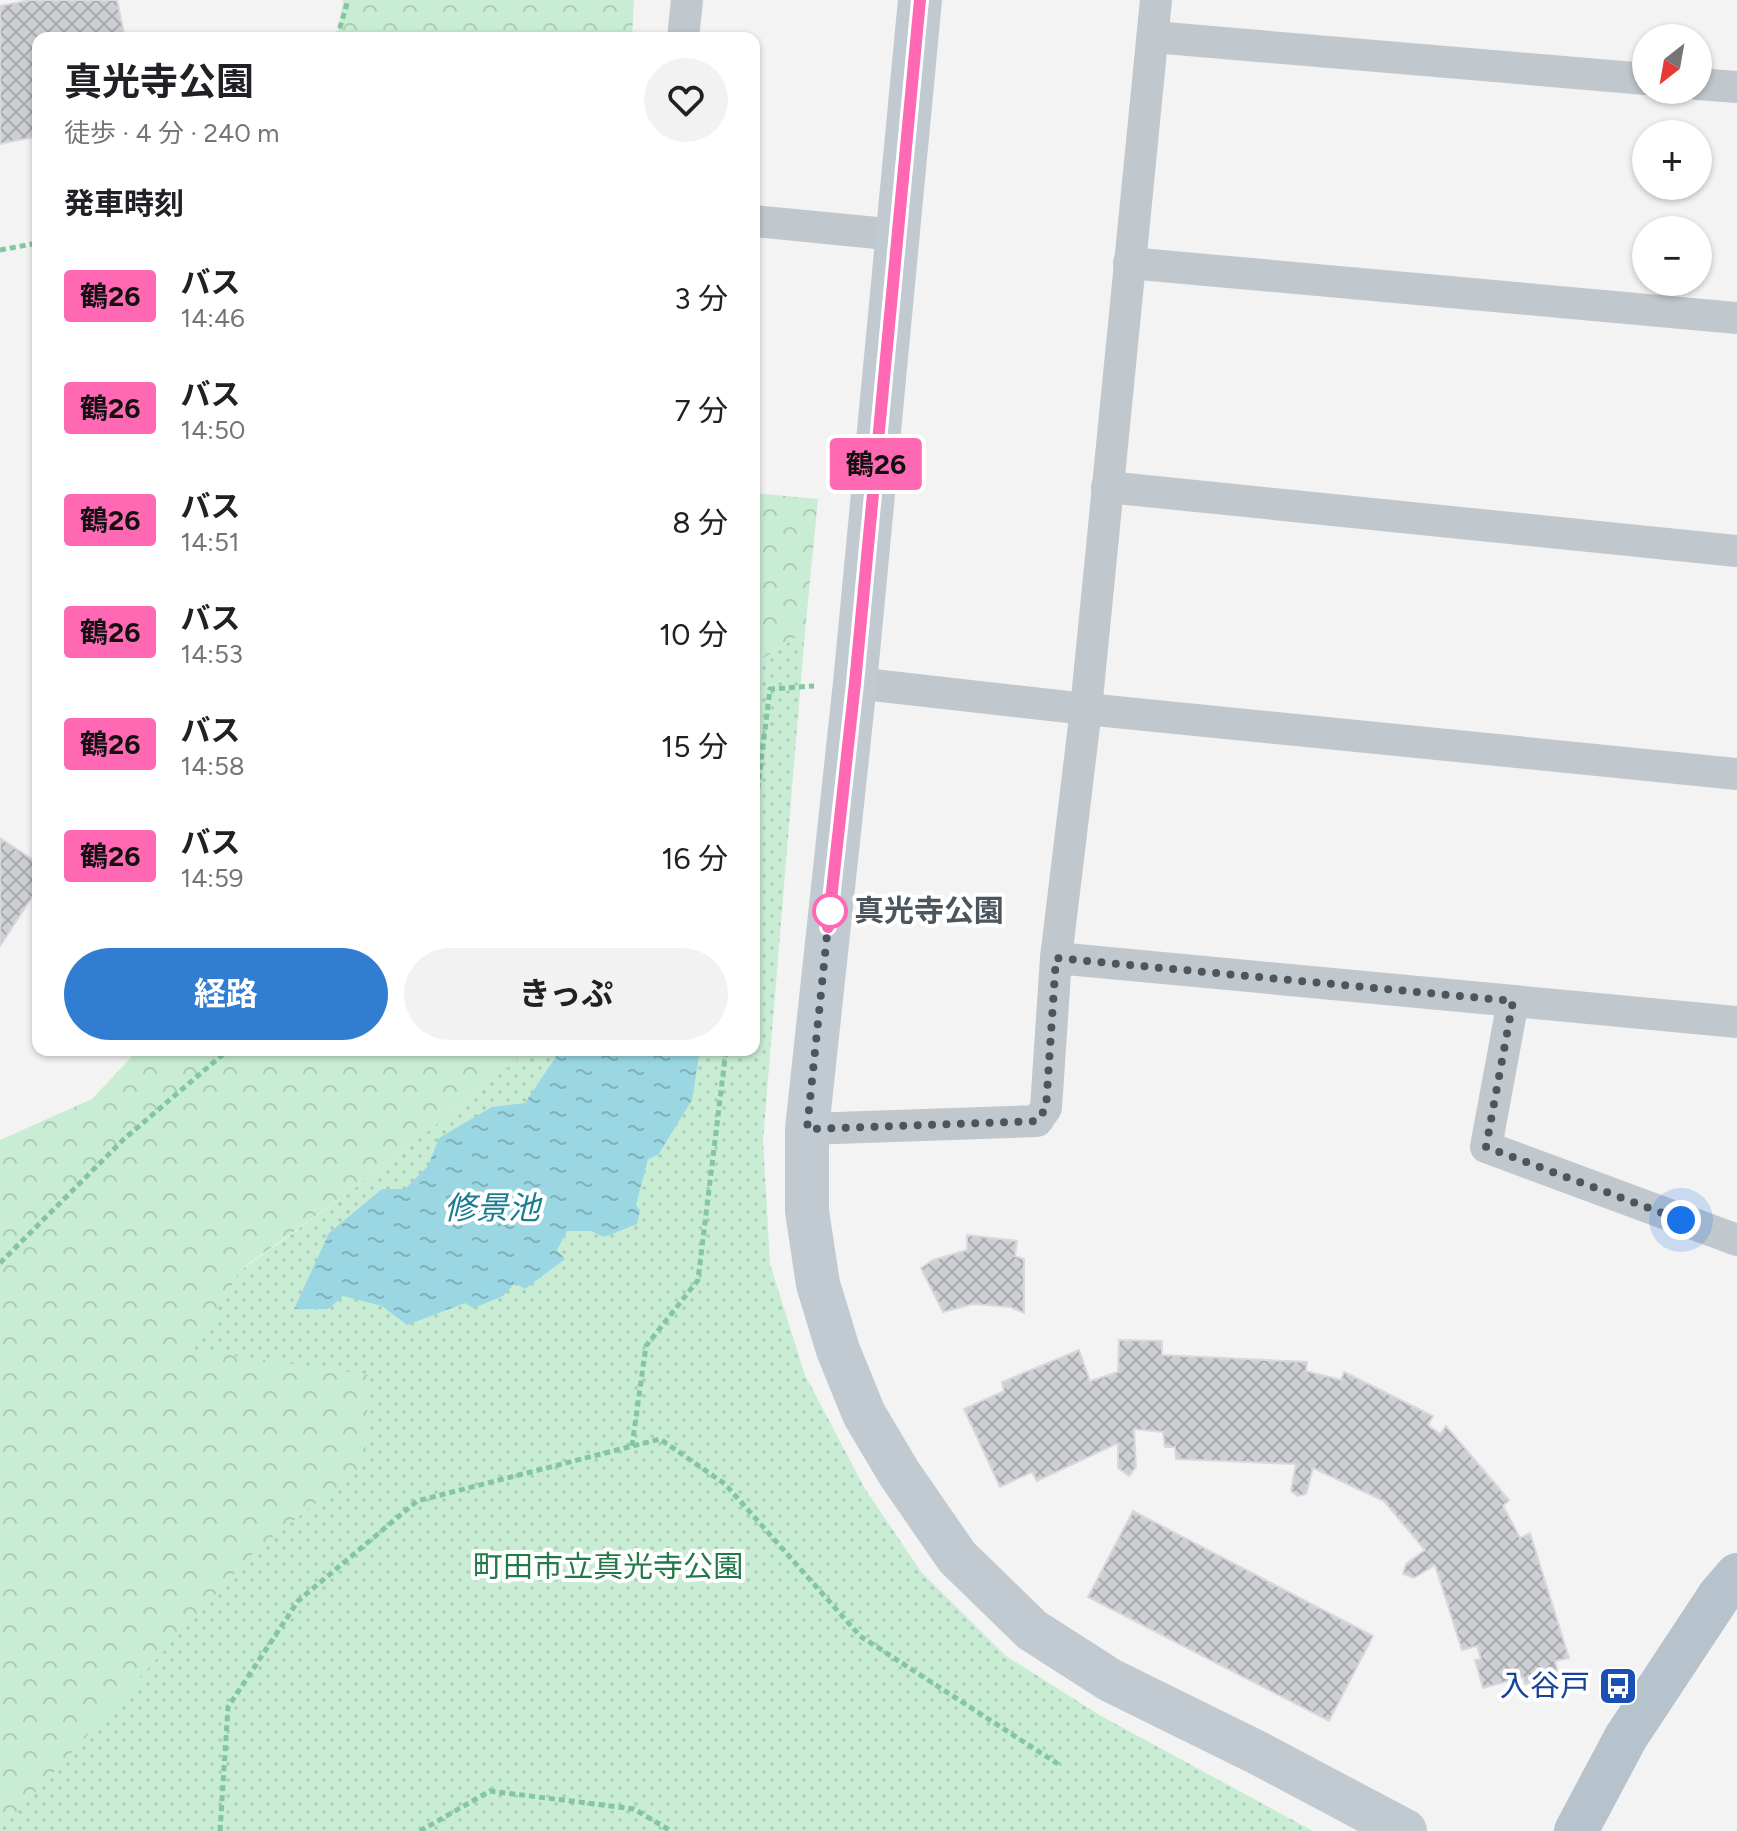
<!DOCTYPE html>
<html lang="ja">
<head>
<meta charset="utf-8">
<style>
  body { margin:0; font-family:Figtree,"Noto Sans JP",sans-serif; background:#f2f2f2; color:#202124; height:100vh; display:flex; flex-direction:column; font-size:30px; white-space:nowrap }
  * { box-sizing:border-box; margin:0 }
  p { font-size:26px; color:#757577 }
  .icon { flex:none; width:44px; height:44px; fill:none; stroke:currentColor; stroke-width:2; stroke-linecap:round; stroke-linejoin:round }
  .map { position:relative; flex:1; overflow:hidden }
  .side { position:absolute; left:32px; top:32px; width:728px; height:1024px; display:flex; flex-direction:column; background:#fff; border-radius:16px; box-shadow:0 2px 6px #0004 }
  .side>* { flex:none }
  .badge { padding:0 16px; border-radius:6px; font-size:28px; line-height:52px }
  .needle { width:52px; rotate:211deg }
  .fabs { position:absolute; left:1632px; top:24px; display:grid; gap:16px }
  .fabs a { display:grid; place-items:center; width:80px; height:80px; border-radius:50%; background:#fff; box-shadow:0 2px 6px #0004; font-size:40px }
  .you { position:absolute; width:40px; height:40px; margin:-20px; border:6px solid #fff; border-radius:50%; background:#1a73e8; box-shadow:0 0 0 12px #1a73e833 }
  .map>.badge { position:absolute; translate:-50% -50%; box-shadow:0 0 0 4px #fff }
  h2 { padding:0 32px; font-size:30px; line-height:72px }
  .round { display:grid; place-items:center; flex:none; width:84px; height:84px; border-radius:42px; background:#f2f2f2 }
  .summary { display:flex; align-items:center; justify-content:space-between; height:136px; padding:0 32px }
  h1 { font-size:38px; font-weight:700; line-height:60px }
  .button { display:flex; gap:16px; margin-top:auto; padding:16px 32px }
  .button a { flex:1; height:92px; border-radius:48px; background:#317dd1; color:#fff; font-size:32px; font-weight:700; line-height:92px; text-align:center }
  .button a+a { background:#f2f2f2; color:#202124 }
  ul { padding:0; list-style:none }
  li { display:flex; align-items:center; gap:24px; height:112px; padding:0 32px }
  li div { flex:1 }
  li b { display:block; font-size:30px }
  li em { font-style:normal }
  li .badge { min-width:88px; font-weight:700; text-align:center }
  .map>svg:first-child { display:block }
  .forest { fill:url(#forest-crowns) }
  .park { fill:url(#park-dots) }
  .water { fill:url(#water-ripples) }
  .building { fill:url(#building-cross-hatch); stroke:#d7d9dd; stroke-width:2 }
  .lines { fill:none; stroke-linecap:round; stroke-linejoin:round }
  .path { stroke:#83c6a2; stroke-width:5; stroke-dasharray:6 4; stroke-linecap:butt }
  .street { stroke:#c0c7cd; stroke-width:32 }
  .secondary { stroke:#c1cad1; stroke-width:44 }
  .primary { stroke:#b6c3cd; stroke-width:44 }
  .line-casing { stroke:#fff; stroke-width:18 }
  .line { stroke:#ff69b4; stroke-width:12 }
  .walk { stroke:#4c565e; stroke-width:8; stroke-dasharray:0 14.4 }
  .stop-dot { fill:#fff; stroke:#ff69b4; stroke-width:4 }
  .labels { text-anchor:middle; stroke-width:8; stroke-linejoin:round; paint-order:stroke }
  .stop-label { font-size:30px; font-weight:bold; fill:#4c565e; stroke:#fff; text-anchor:start }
  .park-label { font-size:30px; fill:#23794a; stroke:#fff }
  .transit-label { font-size:30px; fill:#164399; stroke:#fff; text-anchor:end }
  .water-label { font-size:32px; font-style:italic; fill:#1d7e92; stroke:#fff }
</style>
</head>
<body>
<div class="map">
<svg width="1737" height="1831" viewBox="0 0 1737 1831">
  <defs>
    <pattern id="forest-crowns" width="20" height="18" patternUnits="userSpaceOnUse" patternTransform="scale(2)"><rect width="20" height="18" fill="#c8ecd4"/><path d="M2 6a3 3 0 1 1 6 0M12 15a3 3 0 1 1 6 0" fill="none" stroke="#adccb8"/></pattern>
    <pattern id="park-dots" width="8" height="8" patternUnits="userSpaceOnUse" patternTransform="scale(2)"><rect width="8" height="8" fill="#c8ecd4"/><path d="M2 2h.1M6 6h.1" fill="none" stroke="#adccb8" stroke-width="1.8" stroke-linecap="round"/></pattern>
    <pattern id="water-ripples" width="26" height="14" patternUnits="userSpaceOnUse" patternTransform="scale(2)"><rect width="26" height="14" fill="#9ad7e3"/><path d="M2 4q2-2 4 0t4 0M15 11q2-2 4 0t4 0" fill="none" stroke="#80b1bb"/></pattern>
    <pattern id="building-cross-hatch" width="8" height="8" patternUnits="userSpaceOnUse" patternTransform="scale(2)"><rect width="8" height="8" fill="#cdcfd4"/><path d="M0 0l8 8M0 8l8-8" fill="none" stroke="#a9abaf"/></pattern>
  </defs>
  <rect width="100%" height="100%" fill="#f4f3f3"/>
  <!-- forest -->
  <g class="forest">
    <path d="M343,0H634L632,38H337Z"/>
    <path d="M754,493L818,499L805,632L754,664Z"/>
    <path d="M138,1050H530L370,1177L240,1270L595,1276L0,1831V1140L92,1099Z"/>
  </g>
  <!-- park -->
  <path class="park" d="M805,632L763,1140L770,1264L805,1375L865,1489L922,1573L1006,1656L1101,1716L1313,1831H0L257,1549L365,1465L369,1375L194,1350L240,1271L370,1177L530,1050H754V664Z"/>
  <!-- water -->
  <path class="water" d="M565,1050H700L692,1100L658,1155L648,1159L636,1205L640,1210L637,1224L604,1237L591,1231H567L557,1250L565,1259L525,1289L515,1283L503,1296L473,1308L465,1303L407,1325L382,1306L343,1296L328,1309H294L329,1233L382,1189H405L428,1166L439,1138L492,1107L525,1103L559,1052Z"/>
  <!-- building -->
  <g class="building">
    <path d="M31,0H117L125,38H38V136L0,144V6Z"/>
    <path d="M0,838L38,863V888L0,946Z"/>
    <path d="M967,1235L1017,1241L1015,1256L1024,1259V1313L1010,1307L973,1304L943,1312L921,1268L933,1260L967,1250Z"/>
    <path d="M1119,1340L1162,1341V1355L1307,1362L1306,1371L1341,1380L1344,1372L1433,1416L1428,1425L1440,1434L1446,1426L1509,1500L1503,1506L1520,1538L1530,1533L1569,1658L1555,1661L1559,1676L1525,1684L1523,1677L1483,1688L1475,1660L1481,1659L1477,1646L1462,1650L1435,1565L1414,1578L1403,1574L1406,1564L1425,1550L1384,1501L1313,1468L1306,1494L1298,1496L1291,1491L1296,1464L1176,1459L1175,1447H1165L1163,1432L1134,1429L1136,1467L1129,1476L1118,1468V1443L1037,1481L1032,1472L1000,1487L964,1409L1004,1391L1002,1382L1079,1350L1090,1381L1118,1372Z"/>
    <path d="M1133,1511L1373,1636L1329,1721L1088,1597Z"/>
  </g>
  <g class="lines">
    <!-- path -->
    <g class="path">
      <path d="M337,38L348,0"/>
      <path d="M0,250L38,243"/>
      <path d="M754,819L770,689L814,686"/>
      <path d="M0,1263L124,1139L228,1050"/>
      <path d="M632,1446L646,1346L698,1280L726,1050"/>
      <path d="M220,1831L228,1707L298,1601L417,1501L660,1439L725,1484L860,1636L1058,1764"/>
      <path d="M420,1831L490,1791L634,1809L671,1831"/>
    </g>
    <!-- street -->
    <g class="street">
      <path d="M1153,37L1646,79"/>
      <path d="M683,38L687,0"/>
      <path d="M1698,84L1737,87"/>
      <path d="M754,221L897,235"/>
      <path d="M1129,263L1737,318"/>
      <path d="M1107,487L1737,551"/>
      <path d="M855,683L1086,709L1737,774"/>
      <path d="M1056,958L1737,1022"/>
      <path d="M1513,1001L1486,1147L1737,1240"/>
      <path d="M807,1129L1037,1121L1046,1108L1056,958L1086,709L1156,0"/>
    </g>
    <!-- secondary -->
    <path class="secondary" d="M920,0L855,683L807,1129V1211L818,1284L838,1350L864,1414L899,1473L957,1557L1032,1630L1110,1680L1258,1753L1405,1831"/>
    <!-- primary -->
    <path class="primary" d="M1576,1831L1626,1737L1719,1596L1737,1575"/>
  </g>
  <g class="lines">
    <!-- line casing -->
    <g class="line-casing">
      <path id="line" d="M828,927L855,683L920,0"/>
    </g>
    <!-- line -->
    <use href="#line" class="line"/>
    <!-- walk -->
    <path class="walk" d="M830,911L831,896L807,1129L1037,1121L1046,1108L1056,958L1513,1001L1486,1147L1681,1220"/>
  </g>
  <!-- icons -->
  <defs>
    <g id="bus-square" transform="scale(2)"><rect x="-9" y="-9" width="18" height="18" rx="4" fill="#1a4fb4" stroke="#fff"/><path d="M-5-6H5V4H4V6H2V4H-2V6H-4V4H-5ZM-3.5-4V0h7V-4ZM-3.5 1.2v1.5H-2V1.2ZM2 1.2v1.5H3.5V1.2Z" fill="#fff"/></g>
  </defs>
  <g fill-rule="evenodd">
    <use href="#bus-square" x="1618" y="1686"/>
  </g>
  <!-- markers -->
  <circle class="stop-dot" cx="830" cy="911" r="16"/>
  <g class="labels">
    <!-- stop labels -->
    <g class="stop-label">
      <text x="854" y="921">真光寺公園</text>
    </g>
    <!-- park labels -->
    <g class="park-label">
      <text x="608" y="1577">町田市立真光寺公園</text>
    </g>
    <!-- transit labels -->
    <g class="transit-label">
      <text x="1590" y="1696">入谷戸</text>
    </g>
    <!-- water labels -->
    <g class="water-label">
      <text x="492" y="1219">修景池</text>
    </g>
  </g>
</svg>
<div class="fabs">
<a><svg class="needle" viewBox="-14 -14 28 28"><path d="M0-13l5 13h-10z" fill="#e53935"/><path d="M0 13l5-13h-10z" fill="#757577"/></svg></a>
<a>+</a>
<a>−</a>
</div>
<div class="you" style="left:1681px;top:1220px"></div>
<b class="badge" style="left:876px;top:464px;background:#ff69b4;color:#111">鶴26</b>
<section class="side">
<div class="summary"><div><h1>真光寺公園</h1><p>徒歩 · 4 分 · 240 m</p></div><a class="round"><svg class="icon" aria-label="heart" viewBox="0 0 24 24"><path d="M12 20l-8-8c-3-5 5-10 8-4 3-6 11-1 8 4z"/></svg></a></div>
<h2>発車時刻</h2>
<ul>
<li><span class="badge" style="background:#ff69b4;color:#111">鶴26</span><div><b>バス</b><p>14:46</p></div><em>3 分</em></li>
<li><span class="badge" style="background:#ff69b4;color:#111">鶴26</span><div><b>バス</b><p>14:50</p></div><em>7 分</em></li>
<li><span class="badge" style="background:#ff69b4;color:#111">鶴26</span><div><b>バス</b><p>14:51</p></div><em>8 分</em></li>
<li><span class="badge" style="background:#ff69b4;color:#111">鶴26</span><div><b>バス</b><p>14:53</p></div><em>10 分</em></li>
<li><span class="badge" style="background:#ff69b4;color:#111">鶴26</span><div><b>バス</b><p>14:58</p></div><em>15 分</em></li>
<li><span class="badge" style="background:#ff69b4;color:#111">鶴26</span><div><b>バス</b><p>14:59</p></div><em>16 分</em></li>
</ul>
<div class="button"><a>経路</a><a>きっぷ</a></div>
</section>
</div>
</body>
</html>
